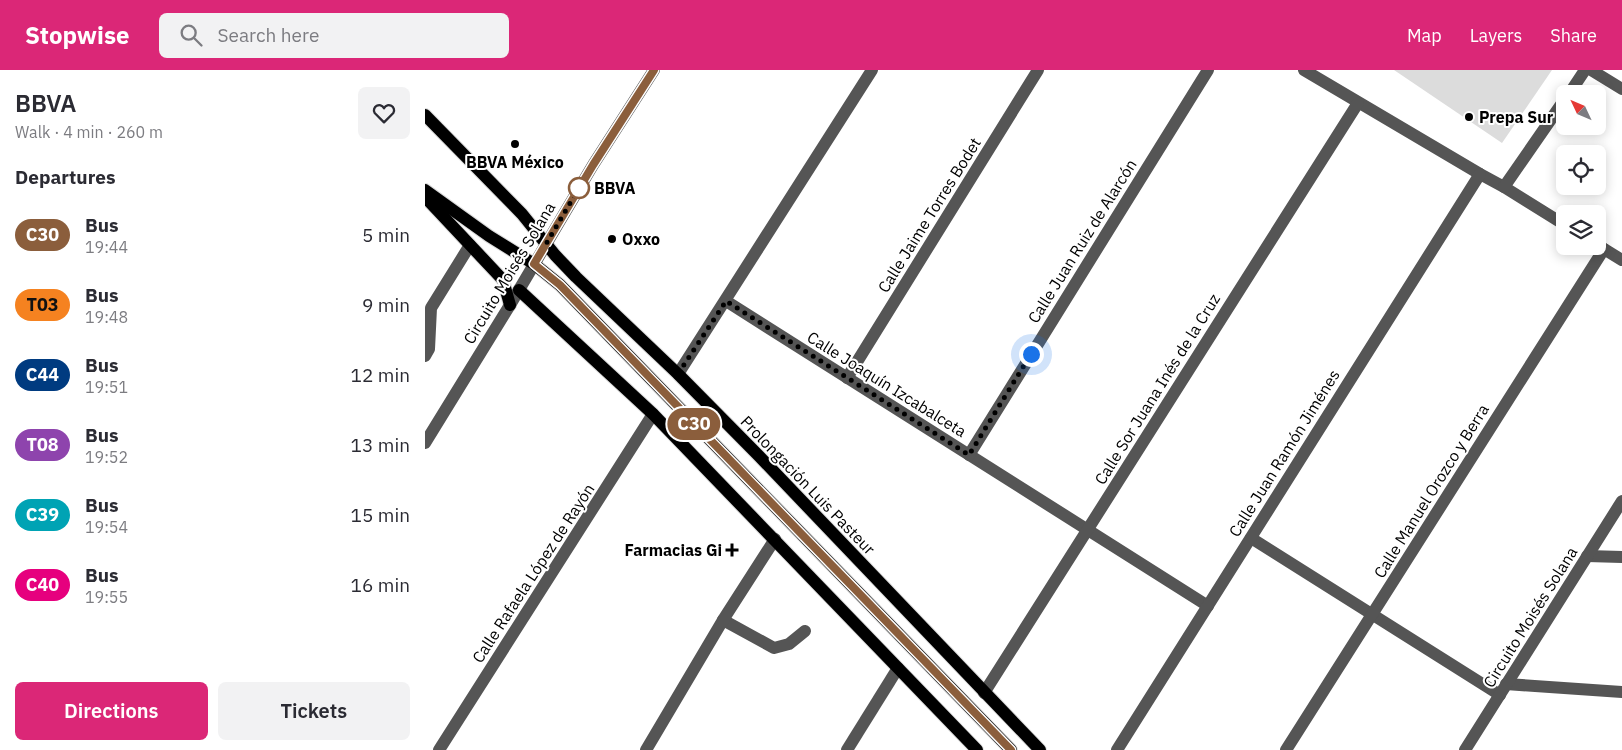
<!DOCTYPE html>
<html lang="en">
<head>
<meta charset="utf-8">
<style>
  body { margin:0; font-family:"IBM Plex Sans",sans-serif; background:#f2f2f3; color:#2b2b33; height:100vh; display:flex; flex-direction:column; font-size:19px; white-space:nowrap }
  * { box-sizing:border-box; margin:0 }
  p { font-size:16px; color:#7c7c81 }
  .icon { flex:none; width:28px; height:28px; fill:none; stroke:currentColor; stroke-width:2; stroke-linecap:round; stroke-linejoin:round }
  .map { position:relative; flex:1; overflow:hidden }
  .side { display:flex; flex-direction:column; background:#fff; width:425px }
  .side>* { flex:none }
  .badge { padding:0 10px; border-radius:16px; font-size:18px; line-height:32px }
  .needle { width:32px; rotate:314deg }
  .fabs { position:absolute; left:1131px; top:15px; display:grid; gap:10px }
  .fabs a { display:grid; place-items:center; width:50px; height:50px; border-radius:8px; background:#fff; box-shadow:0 2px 12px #0003; font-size:25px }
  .you { position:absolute; width:25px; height:25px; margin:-12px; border:4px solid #fff; border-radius:50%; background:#1a73e8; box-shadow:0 0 0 8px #1a73e833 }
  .map>.badge { position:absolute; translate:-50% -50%; box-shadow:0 0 0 2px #fff }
  h2 { padding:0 15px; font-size:19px; line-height:45px }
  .round { display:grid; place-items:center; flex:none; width:52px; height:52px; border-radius:8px; background:#f2f2f3 }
  .summary { display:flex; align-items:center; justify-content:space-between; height:85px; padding:0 15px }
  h1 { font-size:24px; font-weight:600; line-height:38px }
  .primary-button { display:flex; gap:10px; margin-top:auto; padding:10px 15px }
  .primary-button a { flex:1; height:58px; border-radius:8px; background:#db2777; color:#fff; font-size:20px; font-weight:600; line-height:58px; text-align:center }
  .primary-button a+a { background:#f2f2f3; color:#2b2b33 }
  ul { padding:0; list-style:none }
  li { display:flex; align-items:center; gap:15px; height:70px; padding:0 15px }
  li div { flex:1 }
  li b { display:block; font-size:19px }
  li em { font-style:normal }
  li .badge { min-width:55px; font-weight:700; text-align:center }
  header { display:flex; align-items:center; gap:30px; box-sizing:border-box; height:70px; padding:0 25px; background:#db2777; color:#fff }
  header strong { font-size:24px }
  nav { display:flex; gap:28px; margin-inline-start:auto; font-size:18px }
  .search { width:350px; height:45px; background:#f2f2f3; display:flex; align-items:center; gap:12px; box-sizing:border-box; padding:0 18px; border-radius:8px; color:#7c7c81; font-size:19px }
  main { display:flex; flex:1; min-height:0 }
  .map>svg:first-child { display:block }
  .green { fill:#dcdcdc }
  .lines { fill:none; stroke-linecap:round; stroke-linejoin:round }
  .major-casing { stroke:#dbdbdb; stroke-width:14 }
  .minor { stroke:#555; stroke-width:12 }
  .major { stroke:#000; stroke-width:12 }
  .line-casing { stroke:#fff; stroke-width:11 }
  .line { stroke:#8b5e3c; stroke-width:8 }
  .walk { stroke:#000; stroke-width:5; stroke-dasharray:0 9 }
  .poi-dot { fill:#000; stroke:#fff; stroke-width:2 }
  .stop-dot { fill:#fff; stroke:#8b5e3c; stroke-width:2.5 }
  .labels { text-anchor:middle; stroke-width:4; stroke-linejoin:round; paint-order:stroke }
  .poi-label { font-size:16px; font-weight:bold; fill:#000; stroke:#fff; text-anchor:start }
  .stop-label { font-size:16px; font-weight:bold; fill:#000; stroke:#fff; text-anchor:start }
  .street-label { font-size:16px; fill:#000; stroke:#fff }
</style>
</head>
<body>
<header>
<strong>Stopwise</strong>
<div class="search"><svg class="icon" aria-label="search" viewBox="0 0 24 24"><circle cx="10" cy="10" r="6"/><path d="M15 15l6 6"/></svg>Search here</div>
<nav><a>Map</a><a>Layers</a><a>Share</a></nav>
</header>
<main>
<section class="side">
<div class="summary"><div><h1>BBVA</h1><p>Walk · 4 min · 260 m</p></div><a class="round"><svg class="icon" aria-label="heart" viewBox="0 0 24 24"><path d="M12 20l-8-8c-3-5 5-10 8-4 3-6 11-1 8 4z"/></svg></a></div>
<h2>Departures</h2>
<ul>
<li><span class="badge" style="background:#8b5e3c;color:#fff">C30</span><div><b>Bus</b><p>19:44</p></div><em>5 min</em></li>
<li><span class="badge" style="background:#f58220;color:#111">T03</span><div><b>Bus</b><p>19:48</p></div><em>9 min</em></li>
<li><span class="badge" style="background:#003b80;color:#fff">C44</span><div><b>Bus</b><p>19:51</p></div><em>12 min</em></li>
<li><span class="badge" style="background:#8e44ad;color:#fff">T08</span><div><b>Bus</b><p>19:52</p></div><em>13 min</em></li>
<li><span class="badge" style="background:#00a3b4;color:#fff">C39</span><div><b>Bus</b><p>19:54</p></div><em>15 min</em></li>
<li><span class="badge" style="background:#e6007e;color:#fff">C40</span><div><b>Bus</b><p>19:55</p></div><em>16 min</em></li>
</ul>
<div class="primary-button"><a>Directions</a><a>Tickets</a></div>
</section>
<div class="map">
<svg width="1197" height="680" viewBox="0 0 1197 680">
  <rect width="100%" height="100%" fill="#fff"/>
  <!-- green -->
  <path class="green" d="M969,0H1127L1077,73Z"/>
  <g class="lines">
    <!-- major casing -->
    <g class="major-casing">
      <g id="major">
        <path d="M0,45L97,144L130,185L151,207L253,304L334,386L615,680"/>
        <path d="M0,120L64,166L109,194L135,215L586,680"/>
        <path d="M0,127L78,210L85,235"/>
        <path d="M94,220L228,344L552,680"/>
      </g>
    </g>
    <!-- minor -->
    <g class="minor">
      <path d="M879,0L1055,104L1079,117L1140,155"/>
      <path d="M1166,0L1197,19"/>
      <path d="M1144,24L1160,0"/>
      <path d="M1079,117L1140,29"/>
      <path d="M1174,176L1197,190"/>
      <path d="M301,231L783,536"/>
      <path d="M0,286L4,279L6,238L45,175"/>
      <path d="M253,304L447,0"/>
      <path d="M422,308L613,0"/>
      <path d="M0,373L85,235L168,95L229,0"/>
      <path d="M544,385L783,0"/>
      <path d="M826,468L1075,625"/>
      <path d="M1162,486L1197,487"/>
      <path d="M298,550L349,578L364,574L380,561"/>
      <path d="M1081,614L1197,622"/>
      <path d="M559,623L933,33"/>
      <path d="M14,680L228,344"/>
      <path d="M221,680L298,550L350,469"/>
      <path d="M422,680L473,598"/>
      <path d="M692,680L1055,104"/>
      <path d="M861,680L1179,179"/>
      <path d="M1040,680L1197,431"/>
    </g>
    <!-- major -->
    <use href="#major" class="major"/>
  </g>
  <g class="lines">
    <!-- line casing -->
    <g class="line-casing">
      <path id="line" d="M229,0L168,95L109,194L135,215L586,680"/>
    </g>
    <!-- line -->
    <use href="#line" class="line"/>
    <!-- walk -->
    <path class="walk" d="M154,118L121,174L151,207L253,304L301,231L544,385L606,284"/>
  </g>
  <!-- markers -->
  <g class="poi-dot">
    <circle cx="1044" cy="47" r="5"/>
    <circle cx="90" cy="74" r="5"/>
    <circle cx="187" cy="169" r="5"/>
    <path d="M304.5 472.5h5v5h5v5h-5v5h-5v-5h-5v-5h5z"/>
  </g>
  <circle class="stop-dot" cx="154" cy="118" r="10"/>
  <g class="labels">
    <!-- poi labels -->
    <g class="poi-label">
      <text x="1054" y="53">Prepa Sur</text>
      <text x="90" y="98" text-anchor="middle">BBVA México</text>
      <text x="197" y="175">Oxxo</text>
      <text x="297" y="486" text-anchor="end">Farmacias Gi</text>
    </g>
    <!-- stop labels -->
    <g class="stop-label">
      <text x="169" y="124">BBVA</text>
    </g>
    <!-- street labels -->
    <g class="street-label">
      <text transform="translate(504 145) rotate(-58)" y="6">Calle Jaime Torres Bodet</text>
      <text transform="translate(657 171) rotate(-58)" y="6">Calle Juan Ruiz de Alarcón</text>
      <text transform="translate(84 203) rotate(-59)" y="6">Circuito Moisés Solana</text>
      <text transform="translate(462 314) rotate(32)" y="6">Calle Joaquín Izcabalceta</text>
      <text transform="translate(732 319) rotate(-58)" y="6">Calle Sor Juana Inés de la Cruz</text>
      <text transform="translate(859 383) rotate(-58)" y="6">Calle Juan Ramón Jiménes</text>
      <text transform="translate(383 415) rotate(46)" y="6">Prolongación Luis Pasteur</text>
      <text transform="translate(1006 421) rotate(-58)" y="6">Calle Manuel Orozco y Berra</text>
      <text transform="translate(108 503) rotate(-57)" y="6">Calle Rafaela López de Rayón</text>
      <text transform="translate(1105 547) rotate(-58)" y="6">Circuito Moisés Solana</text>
    </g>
  </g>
</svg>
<div class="fabs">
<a><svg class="needle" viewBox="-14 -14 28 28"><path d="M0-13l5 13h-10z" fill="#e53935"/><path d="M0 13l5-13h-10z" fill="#7c7c81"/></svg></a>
<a><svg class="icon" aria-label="locate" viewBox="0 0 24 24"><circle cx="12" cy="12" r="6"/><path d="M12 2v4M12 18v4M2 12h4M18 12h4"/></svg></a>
<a><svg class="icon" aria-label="layers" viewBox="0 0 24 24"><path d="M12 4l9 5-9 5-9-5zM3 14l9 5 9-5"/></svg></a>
</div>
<div class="you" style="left:606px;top:284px"></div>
<b class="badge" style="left:269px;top:354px;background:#8b5e3c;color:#fff">C30</b>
</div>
</main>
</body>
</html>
